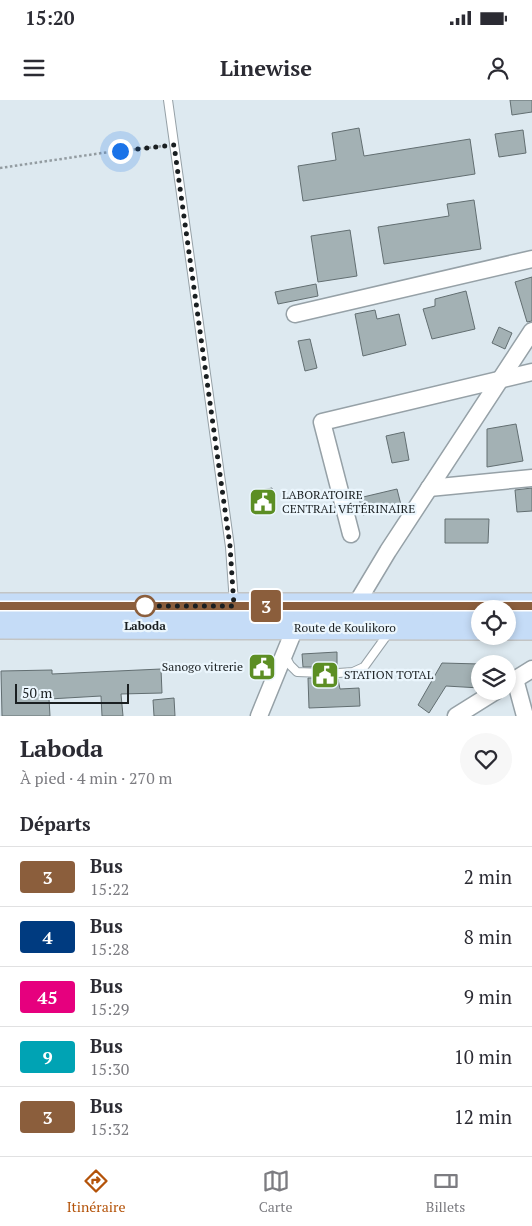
<!DOCTYPE html>
<html lang="fr">
<head>
<meta charset="utf-8">
<style>
  body { margin:0; font-family:"PT Serif",serif; background:#f7f7f7; color:#2b2b33; height:100vh; display:flex; flex-direction:column; font-size:19px; white-space:nowrap }
  * { box-sizing:border-box; margin:0 }
  p { font-size:16px; color:#7c7c81 }
  .icon { flex:none; width:28px; height:28px; fill:none; stroke:currentColor; stroke-width:2; stroke-linecap:round; stroke-linejoin:round }
  .map { position:relative; height:616px; overflow:hidden }
  .sheet { display:flex; flex-direction:column; background:#fff; flex:1 }
  .sheet>* { flex:none }
  .badge { padding:0 10px; border-radius:4px; font-size:18px; line-height:32px }
  .controls { position:absolute; left:471px; top:500px; display:grid; gap:10px }
  .controls a { display:grid; place-items:center; width:45px; height:45px; border-radius:50%; background:#fff; box-shadow:0 2px 8px #0003; font-size:25px }
  .scale { position:absolute; left:15px; bottom:12px; width:114px; box-sizing:border-box; padding-left:5px; border:2px solid #1a1f21; border-top:0; font-size:14px; line-height:18px; white-space:nowrap; color:#1a1f21; -webkit-text-stroke:4px #ebf6fd; paint-order:stroke }
  .you { position:absolute; width:25px; height:25px; margin:-12px; border:4px solid #fff; border-radius:50%; background:#1a73e8; box-shadow:0 0 0 8px #1a73e833 }
  .map>.badge { position:absolute; translate:-50% -50%; box-shadow:0 0 0 2px #fff }
  h2 { padding:0 20px; font-size:19px; line-height:45px }
  .round { display:grid; place-items:center; flex:none; width:52px; height:52px; border-radius:26px; background:#f7f7f7 }
  .head { display:flex; align-items:center; justify-content:space-between; height:85px; padding:0 20px }
  h1 { font-size:24px; font-weight:700; line-height:38px }
  ul { padding:0; list-style:none }
  li { display:flex; align-items:center; gap:15px; height:60px; padding:0 20px; border-top:1px solid #e1e1e2 }
  li div { flex:1 }
  li b { display:block; font-size:19px }
  li em { font-style:normal }
  li .badge { min-width:55px; font-weight:700; text-align:center }
  .status { display:flex; justify-content:space-between; align-items:center; height:35px; padding:0 25px; background:#fff; direction:ltr }
  .status svg { height:14px; fill:currentColor }
  header { display:flex; justify-content:space-between; align-items:center; height:65px; padding:0 20px; background:#fff; font-size:22px; font-weight:700 }
  .menu { display:flex; justify-content:space-around; align-items:center; height:70px; border-top:1px solid #e1e1e2; background:#fff; font-size:14px; color:#7c7c81 }
  .menu a { display:grid; justify-items:center; gap:2px }
  .menu .current { color:#b45309 }
  .map>svg:first-child { display:block }
  .building { fill:#a3b1b4; stroke:#626e71 }
  .lines { fill:none; stroke-linecap:round; stroke-linejoin:round }
  .lane-casing { stroke:#96a1a7; stroke-width:10 }
  .street-casing { stroke:#96a1a7; stroke-width:19 }
  .primary-casing { stroke:#c3c5c5; stroke-width:28 }
  .path { stroke:#939ca1; stroke-width:2.5; stroke-dasharray:2.5 2.5; stroke-linecap:butt }
  .lane { stroke:#fff; stroke-width:8 }
  .street { stroke:#fff; stroke-width:16 }
  .primary { stroke:#c5dcf7; stroke-width:25 }
  .line-casing { stroke:#fff; stroke-width:11 }
  .line { stroke:#8b5e3c; stroke-width:8 }
  .walk { stroke:#1a1f21; stroke-width:5; stroke-dasharray:0 9 }
  .stop-dot { fill:#fff; stroke:#8b5e3c; stroke-width:2.5 }
  .labels { text-anchor:middle; stroke-width:4.5; stroke-linejoin:round; paint-order:stroke }
  .poi-label { font-size:12px; fill:#1a1f21; stroke:#ebf6fd; text-anchor:start }
  .stop-label { font-size:12px; font-weight:bold; fill:#1a1f21; stroke:#ebf6fd }
  .street-label { font-size:12px; fill:#1a1f21; stroke:#ebf6fd }
</style>
</head>
<body>
<div class="status"><b>15:20</b><svg viewBox="0 0 49 12"><path d="M0 12V9h3v3zM5 12V6h3v6zM10 12V3h3v9zM15 12V0h3v12zM26 1h20v11H26zM47 4h2v5h-2z"/></svg></div>
<header><svg class="icon" aria-label="menu" viewBox="0 0 24 24"><path d="M4 6h16M4 12h16M4 18h16"/></svg>Linewise<svg class="icon" aria-label="person" viewBox="0 0 24 24"><circle cx="12" cy="8" r="4"/><path d="M4 21q1-7 8-7t8 7"/></svg></header>
<div class="map">
<svg width="532" height="616" viewBox="0 0 532 616">
  <rect width="100%" height="100%" fill="#dde9f0"/>
  <!-- building -->
  <g class="building">
    <path d="M510,0H532V12L512,15Z"/>
    <path d="M359,28L364,56L470,39L475,74L303,101L298,66L336,60L332,33Z"/>
    <path d="M523,30L526,53L499,57L495,34Z"/>
    <path d="M474,100L481,149L384,164L378,127L449,116L447,104Z"/>
    <path d="M350,130L357,176L318,182L311,136Z"/>
    <path d="M532,177V221L527,222L515,182Z"/>
    <path d="M316,184L318,196L278,204L275,192Z"/>
    <path d="M466,191L475,229L432,239L423,209L435,206V199Z"/>
    <path d="M375,210L377,219L399,214L406,245L363,256L355,214Z"/>
    <path d="M499,227L512,233L505,249L492,243Z"/>
    <path d="M310,239L317,268L305,271L298,241Z"/>
    <path d="M516,324L523,361L487,367V329Z"/>
    <path d="M404,332L409,360L392,363L386,336Z"/>
    <path d="M272,388L275,408L259,410L256,391Z"/>
    <path d="M532,388V411L517,412L515,390Z"/>
    <path d="M397,389L401,405L363,415L359,398Z"/>
    <path d="M445,419H489L488,443H445Z"/>
    <path d="M337,552V567L333,570V576L338,579L340,589L359,588L360,606L309,608L308,578H325L329,573L324,567H303L302,554Z"/>
    <path d="M442,563L480,564V588L446,586L429,613L418,605Z"/>
    <path d="M161,569L162,593L121,594L123,616H102L101,596L49,599L50,616H2L1,571L52,570V574Z"/>
    <path d="M174,598L175,616H154L153,600Z"/>
  </g>
  <g class="lines">
    <!-- lane casing -->
    <g class="lane-casing">
      <g id="lane">
        <path d="M168,0L230,447L234,503"/>
        <path d="M285,556L290,565L297,572L323,573"/>
        <path d="M338,573L353,572L364,567L390,531"/>
      </g>
    </g>
    <!-- street casing -->
    <g class="street-casing">
      <g id="street">
        <path d="M295,214L532,159"/>
        <path d="M429,388L532,378"/>
        <path d="M351,434L322,322L532,272"/>
        <path d="M355,506L388,451L532,231"/>
        <path d="M515,579L525,616"/>
        <path d="M508,584L532,569"/>
        <path d="M259,616L295,528"/>
        <path d="M456,616L496,591"/>
      </g>
    </g>
    <!-- primary casing -->
    <g class="primary-casing">
      <g id="primary">
        <path d="M0,506H532"/>
        <path d="M0,526L480,527"/>
        <path d="M508,527H532"/>
      </g>
    </g>
    <!-- path -->
    <path class="path" d="M0,68L102,53L164,46"/>
    <!-- lane -->
    <use href="#lane" class="lane"/>
    <!-- street -->
    <use href="#street" class="street"/>
    <!-- primary -->
    <use href="#primary" class="primary"/>
  </g>
  <g class="lines">
    <!-- line casing -->
    <g class="line-casing">
      <path id="line" d="M0,506H532"/>
    </g>
    <!-- line -->
    <use href="#line" class="line"/>
    <!-- walk -->
    <path class="walk" d="M120,51L174,45L230,446L234,506H137H145"/>
  </g>
  <!-- icons -->
  <defs>
    <g id="civic-square" transform="scale(1.4375)"><rect x="-9" y="-9" width="18" height="18" rx="4" fill="#5c8e24" stroke="#ebf6fd"/><path d="M-.6-6.5H3V-4.5H.6V-3L4-1V1h2V6H-6V1h2V-1L-.6-3ZM-1.2 2.5V6h2.4V2.5Z" fill="#fff"/></g>
  </defs>
  <g fill-rule="evenodd">
    <use href="#civic-square" x="263" y="402"/>
    <use href="#civic-square" x="262" y="567"/>
    <use href="#civic-square" x="325" y="575"/>
  </g>
  <!-- markers -->
  <circle class="stop-dot" cx="145" cy="506" r="10"/>
  <g class="labels">
    <!-- poi labels -->
    <g class="poi-label">
      <text x="282" y="399">LABORATOIRE<tspan x="282" dy="14">CENTRAL VÉTÉRINAIRE</tspan></text>
      <text x="243" y="571" text-anchor="end">Sanogo vitrerie</text>
      <text x="344" y="579">STATION TOTAL</text>
    </g>
    <!-- stop labels -->
    <g class="stop-label">
      <text x="145" y="530">Laboda</text>
    </g>
    <!-- street labels -->
    <g class="street-label">
      <text x="345" y="532">Route de Koulikoro</text>
    </g>
  </g>
</svg>
<div class="controls">
<a><svg class="icon" aria-label="locate" viewBox="0 0 24 24"><circle cx="12" cy="12" r="6"/><path d="M12 2v4M12 18v4M2 12h4M18 12h4"/></svg></a>
<a><svg class="icon" aria-label="layers" viewBox="0 0 24 24"><path d="M12 4l9 5-9 5-9-5zM3 14l9 5 9-5"/></svg></a>
</div>
<div class="scale">50 m</div>
<div class="you" style="left:120px;top:51px"></div>
<b class="badge" style="left:266px;top:506px;background:#8b5e3c;color:#fff">3</b>
</div>
<section class="sheet">
<div class="head"><div><h1>Laboda</h1><p>À pied · 4 min · 270 m</p></div><a class="round"><svg class="icon" aria-label="heart" viewBox="0 0 24 24"><path d="M12 20l-8-8c-3-5 5-10 8-4 3-6 11-1 8 4z"/></svg></a></div>
<h2>Départs</h2>
<ul>
<li><span class="badge" style="background:#8b5e3c;color:#fff">3</span><div><b>Bus</b><p>15:22</p></div><em>2 min</em></li>
<li><span class="badge" style="background:#003b80;color:#fff">4</span><div><b>Bus</b><p>15:28</p></div><em>8 min</em></li>
<li><span class="badge" style="background:#e6007e;color:#fff">45</span><div><b>Bus</b><p>15:29</p></div><em>9 min</em></li>
<li><span class="badge" style="background:#00a3b4;color:#fff">9</span><div><b>Bus</b><p>15:30</p></div><em>10 min</em></li>
<li><span class="badge" style="background:#8b5e3c;color:#fff">3</span><div><b>Bus</b><p>15:32</p></div><em>12 min</em></li>
</ul>
</section>
<nav class="menu">
<a class="current"><svg class="icon" aria-label="directions" viewBox="0 0 24 24"><path d="M12 3l9 9-9 9-9-9zM9 14v-3h6M13 9l2 2-2 2"/></svg>Itinéraire</a>
<a><svg class="icon" aria-label="map" viewBox="0 0 24 24"><path d="M3 6l6-2 6 2 6-2v14l-6 2-6-2-6 2zM9 4v14M15 6v14"/></svg>Carte</a>
<a><svg class="icon" aria-label="tickets" viewBox="0 0 24 24"><path d="M3 7h18v10H3zM15 7v10"/></svg>Billets</a>
</nav>
</body>
</html>
